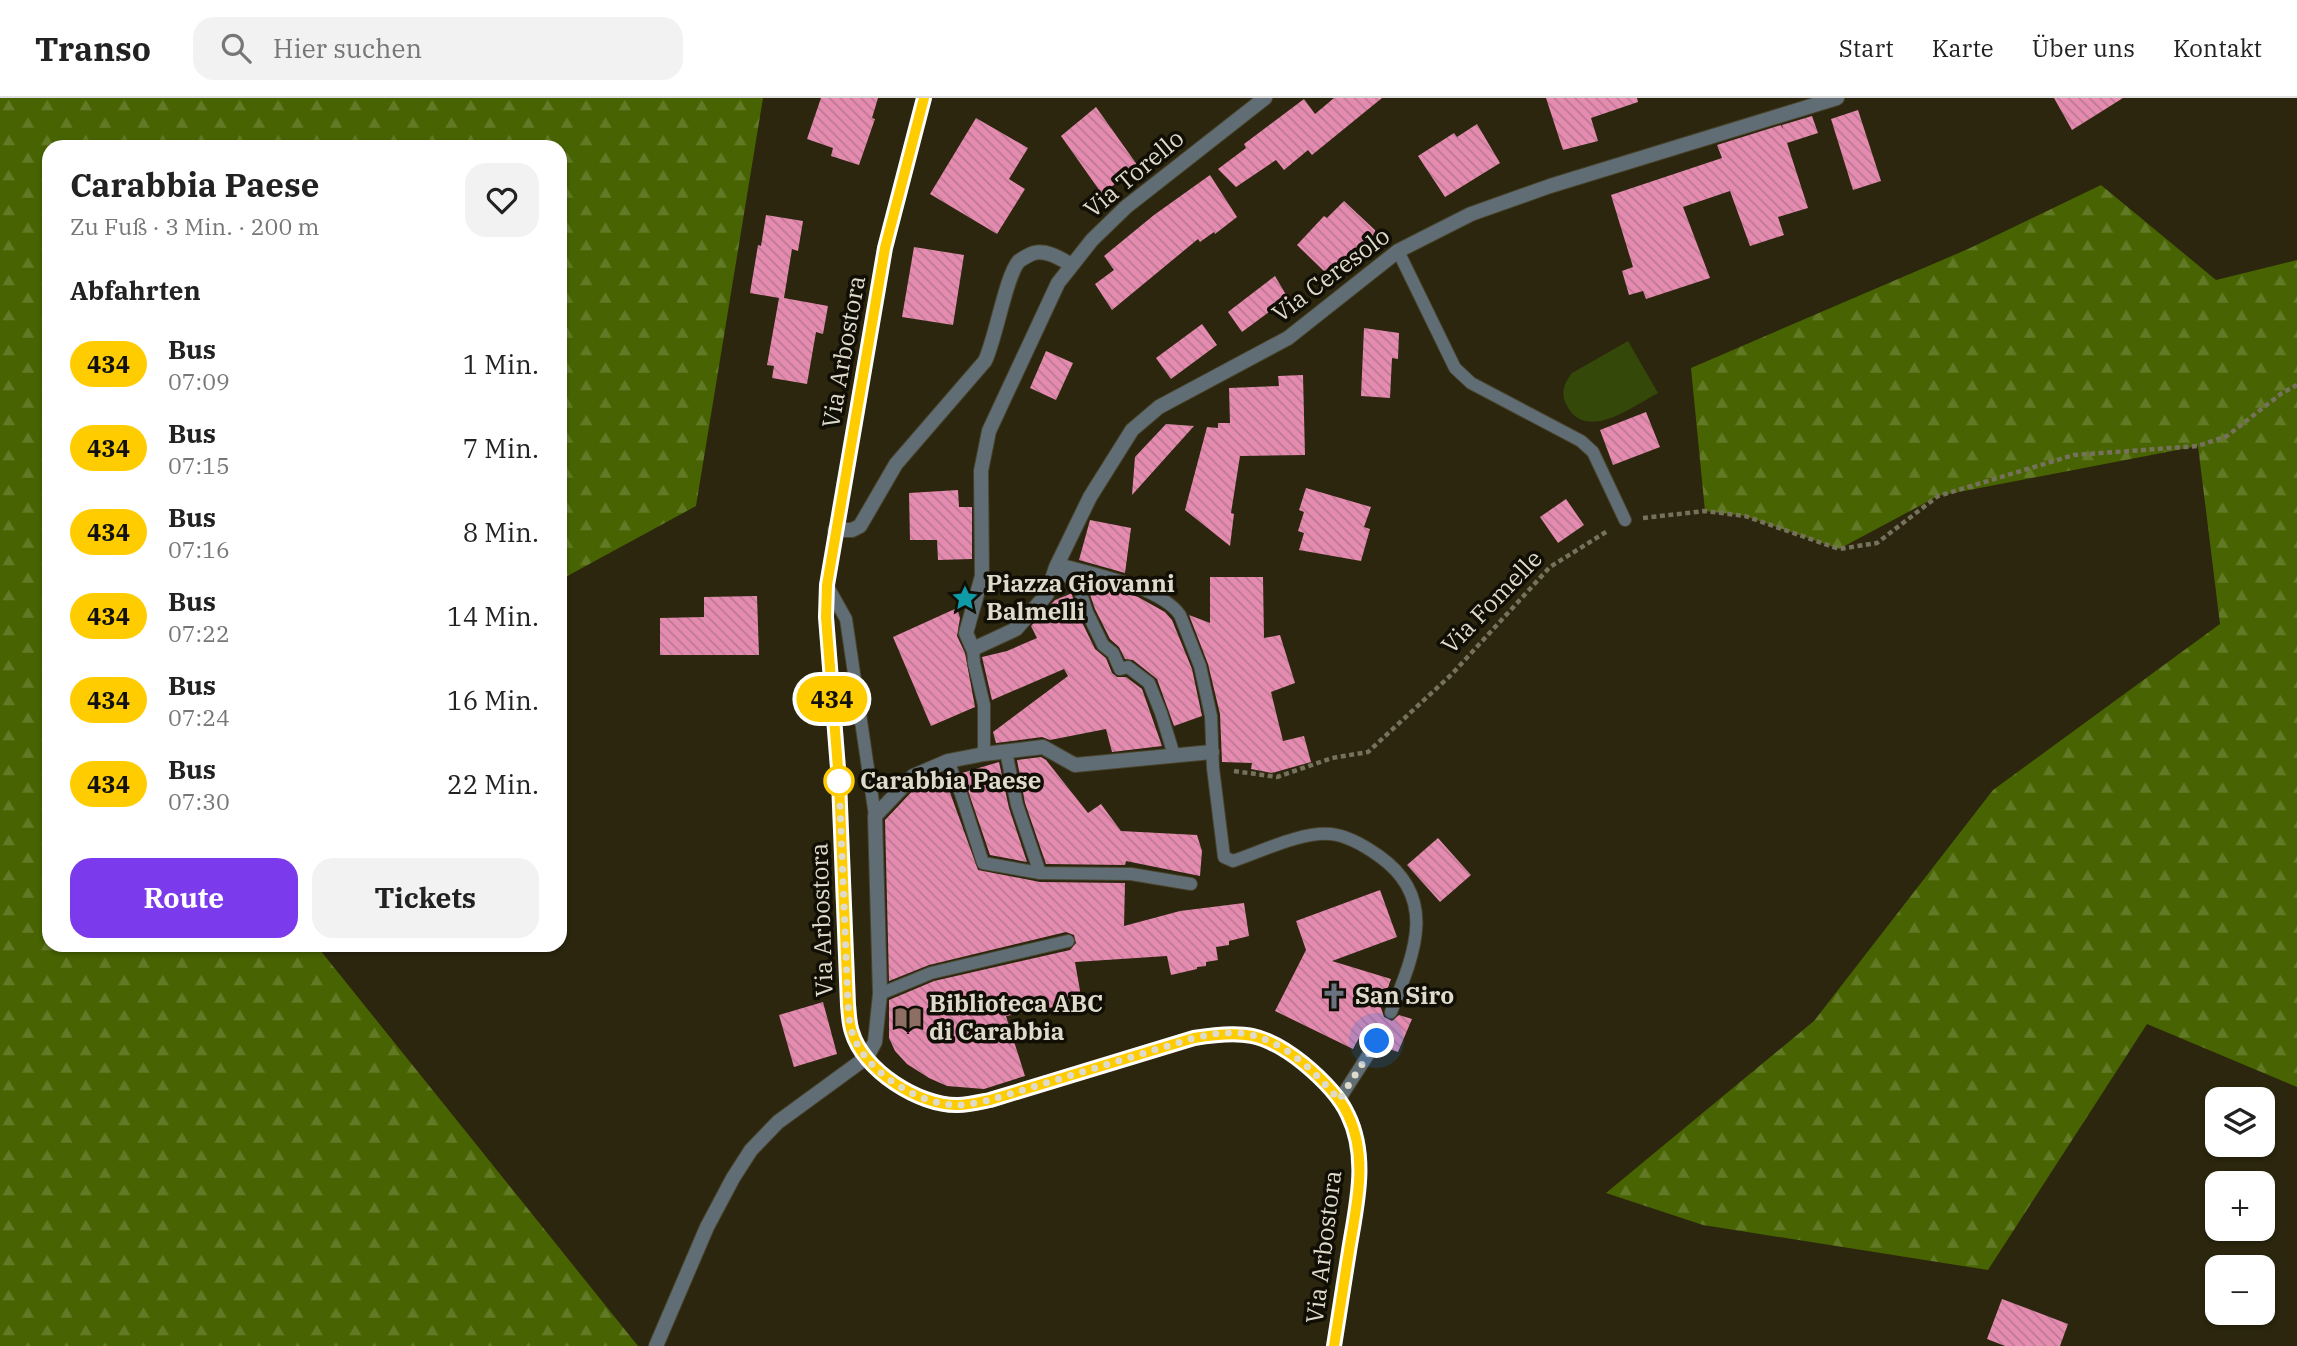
<!DOCTYPE html>
<html lang="de">
<head>
<meta charset="utf-8">
<style>
  body { margin:0; font-family:"IBM Plex Serif",serif; background:#f2f2f2; color:#222; height:100vh; display:flex; flex-direction:column; font-size:26px; white-space:nowrap }
  * { box-sizing:border-box; margin:0 }
  p { font-size:23px; color:#767676 }
  .icon { flex:none; width:38px; height:38px; fill:none; stroke:currentColor; stroke-width:2; stroke-linecap:round; stroke-linejoin:round }
  .map { position:relative; flex:1; overflow:hidden }
  .side { position:absolute; left:42px; top:42px; width:525px; height:812px; display:flex; flex-direction:column; background:#fff; border-radius:21px; box-shadow:0 2px 5px #0004 }
  .side>* { flex:none }
  .badge { padding:0 14px; border-radius:23px; font-size:24px; line-height:46px }
  .controls { position:absolute; left:2205px; top:989px; display:grid; gap:14px }
  .controls a { display:grid; place-items:center; width:70px; height:70px; border-radius:14px; background:#fff; box-shadow:0 2px 5px #0004; font-size:35px }
  .you { position:absolute; width:35px; height:35px; margin:-18px; border:5px solid #fff; border-radius:50%; background:#1a73e8; box-shadow:0 0 0 10px #1a73e833 }
  .map>.badge { position:absolute; translate:-50% -50%; box-shadow:0 0 0 4px #fff }
  h2 { padding:0 28px; font-size:26px; line-height:63px }
  .round { display:grid; place-items:center; flex:none; width:74px; height:74px; border-radius:21px; background:#f2f2f2 }
  .headline { display:flex; align-items:center; justify-content:space-between; height:119px; padding:0 28px }
  h1 { font-size:33px; font-weight:700; line-height:52px }
  .action { display:flex; gap:14px; margin-top:auto; padding:14px 28px }
  .action a { flex:1; height:80px; border-radius:21px; background:#7c3aed; color:#fff; font-size:28px; font-weight:700; line-height:80px; text-align:center }
  .action a+a { background:#f2f2f2; color:#222 }
  ul { padding:0; list-style:none }
  li { display:flex; align-items:center; gap:21px; height:84px; padding:0 28px }
  li div { flex:1 }
  li b { display:block; font-size:26px }
  li em { font-style:normal }
  li .badge { min-width:77px; font-weight:700; text-align:center }
  header { display:flex; align-items:center; gap:42px; box-sizing:border-box; height:98px; padding:0 35px; background:#fff; border-bottom:2px solid #e0e0e0 }
  header strong { font-size:33px }
  nav { display:flex; gap:38px; margin-inline-start:auto; font-size:24px }
  .search { width:490px; height:63px; background:#f2f2f2; display:flex; align-items:center; gap:18px; box-sizing:border-box; padding:0 24px; border-radius:21px; color:#767676; font-size:26px }
  .map>svg:first-child { display:block }
  .grass { fill:#344809 }
  .forest { fill:url(#forest-firs) }
  .building { fill:url(#building-back-hatch) }
  .lines { fill:none; stroke-linecap:round; stroke-linejoin:round }
  .service-casing { stroke:#48432c; stroke-width:14 }
  .minor-casing { stroke:#48432c; stroke-width:16 }
  .tertiary-casing { stroke:#48432c; stroke-width:16 }
  .path { stroke:#75715c; stroke-width:4.5; stroke-dasharray:5 3.5; stroke-linecap:butt }
  .service { stroke:#616d74; stroke-width:12 }
  .minor { stroke:#616d74; stroke-width:14 }
  .tertiary { stroke:#616d74; stroke-width:14 }
  .line-casing { stroke:#fff; stroke-width:16 }
  .line { stroke:#fc0; stroke-width:10 }
  .walk { stroke:#dedbcc; stroke-width:7; stroke-dasharray:0 12.6 }
  .stop-dot { fill:#fff; stroke:#fc0; stroke-width:3.5 }
  .labels { text-anchor:middle; stroke-width:7; stroke-linejoin:round; paint-order:stroke }
  .street-label { font-size:24px; fill:#dedbcc; stroke:#110f05 }
  .poi-label { font-size:24px; font-weight:bold; fill:#dedbcc; stroke:#110f05; text-anchor:start }
  .stop-label { font-size:24px; font-weight:bold; fill:#dedbcc; stroke:#110f05; text-anchor:start }
</style>
</head>
<body>
<header>
<strong>Transo</strong>
<div class="search"><svg class="icon" aria-label="search" viewBox="0 0 24 24"><circle cx="10" cy="10" r="6"/><path d="M15 15l6 6"/></svg>Hier suchen</div>
<nav><a>Start</a><a>Karte</a><a>Über uns</a><a>Kontakt</a></nav>
</header>
<div class="map">
<svg width="2297" height="1248" viewBox="0 0 2297 1248">
  <defs>
    <pattern id="forest-firs" width="22" height="20" patternUnits="userSpaceOnUse" patternTransform="scale(1.75)"><rect width="22" height="20" fill="#486402"/><path d="M5 1l3.5 6h-7zM16 11l3.5 6h-7z" fill="#627a26"/></pattern>
    <pattern id="building-back-hatch" width="6" height="6" patternUnits="userSpaceOnUse" patternTransform="scale(1.75)"><rect width="6" height="6" fill="#e58bb0"/><path d="M-1 5l2 2M0 0l6 6M5-1l2 2" fill="none" stroke="#bc7993"/></pattern>
  </defs>
  <rect width="100%" height="100%" fill="#2b260d"/>
  <!-- grass -->
  <path class="grass" d="M1628,243L1658,295C1633,308 1585,346 1566,306C1560,294 1565,284 1572,275Z"/>
  <!-- forest -->
  <g class="forest">
    <path d="M0,0H763L696,408L560,482V49H49V847H316L638,1248H0Z"/>
    <path d="M2101,87L2216,182L2297,162V989L2147,926L1988,1172L1703,1127L1606,1095L1814,923L1993,692L2220,526L2198,348L1938,398L1839,451L1745,418L1705,413L1691,270L1968,151Z"/>
  </g>
  <!-- building -->
  <g class="building">
    <path d="M821,0H878L872,20L875,21L859,67L831,58L833,50L807,41Z"/>
    <path d="M1334,0H1382L1312,57L1308,52L1284,72L1276,62L1236,89L1218,71L1246,50L1244,46L1304,1L1315,16Z"/>
    <path d="M1546,0H1637L1638,4L1591,20L1598,43L1563,52Z"/>
    <path d="M2054,0H2123L2072,32Z"/>
    <path d="M1096,9L1138,68L1102,96L1061,38Z"/>
    <path d="M1858,12L1881,83L1853,92L1831,21Z"/>
    <path d="M1812,18L1818,35L1787,45L1808,110L1778,119L1784,137L1750,148L1730,93L1683,109L1710,180L1646,201L1643,193L1629,197L1622,173L1633,169L1611,97L1722,60L1717,47L1781,27L1783,31L1782,27Z"/>
    <path d="M976,20L1028,50L1009,81L1025,91L997,136L930,96Z"/>
    <path d="M1477,26L1500,65L1445,99L1418,58L1454,35L1457,39Z"/>
    <path d="M1210,77L1237,119L1215,136L1214,134L1200,144L1198,141L1112,212L1095,186L1114,172L1104,158L1154,117Z"/>
    <path d="M1344,103L1375,132V141L1345,172L1340,168L1330,179L1297,147L1324,118L1327,120Z"/>
    <path d="M766,117L803,123L798,153L792,151L784,200L828,208L823,236L816,234L807,286L772,280L774,268L767,267L779,200L750,195L758,147L761,148Z"/>
    <path d="M914,149L964,157L953,227L902,219Z"/>
    <path d="M1275,178L1288,200L1242,234L1228,214Z"/>
    <path d="M1202,226L1217,247L1171,281L1156,260Z"/>
    <path d="M1364,230L1399,235L1398,261L1392,260L1390,300L1361,298Z"/>
    <path d="M1046,253L1073,265L1056,302L1030,290Z"/>
    <path d="M1303,277L1305,357L1240,358L1231,415L1234,416L1230,448L1185,412L1207,329L1218,330V325H1230L1229,290L1279,288L1278,278Z"/>
    <path d="M1646,314L1660,349L1613,367L1600,332Z"/>
    <path d="M1166,326L1194,328L1132,397L1135,359Z"/>
    <path d="M1306,390L1371,409L1364,429L1370,431L1361,463L1299,452L1304,435L1298,433L1304,414L1299,412Z"/>
    <path d="M958,392L959,409H972V461L938,462L937,442H910L909,395Z"/>
    <path d="M1566,401L1584,427L1558,445L1540,419Z"/>
    <path d="M1090,422L1131,430L1125,475L1079,462Z"/>
    <path d="M1210,479H1263L1264,540L1280,537L1295,585L1271,594L1283,643L1304,638L1311,664L1272,675L1251,671L1252,665L1222,664L1220,616L1208,566L1189,517L1210,525Z"/>
    <path d="M1085,482L1138,499L1165,514L1172,522L1192,571L1202,618L1174,628L1157,581L1133,562L1125,561L1119,549L1110,541L1095,511Z"/>
    <path d="M1071,494L1079,518L1095,551L1106,560L1112,575L1117,579H1126L1142,591L1162,648L1112,654L1106,631L1050,642L1042,639L996,645L993,634L1068,578L1064,571L992,602L982,559L1007,553L1037,540L1031,528L1055,502L1070,496Z"/>
    <path d="M757,498L759,557H660V520L704,519V499Z"/>
    <path d="M957,510L960,520L957,538L965,555L975,609L931,628L893,539Z"/>
    <path d="M1041,659L1046,662L1088,715L1101,706L1121,733L1197,737L1202,753L1200,778L1126,763L1125,767L1046,766L1025,705L1017,662Z"/>
    <path d="M999,664L1009,710L1027,764L990,757L962,675Z"/>
    <path d="M943,675L978,772L1040,784L1125,785L1124,828L1180,813L1244,805L1249,838L1229,843V847L1216,849L1218,862L1206,864V868L1197,869V871L1171,877L1167,858L1075,864L1082,904L1006,918L1025,978L984,991L947,988L929,980L907,966L895,953L889,940V902L934,883L1070,852L1076,845L1074,837L1066,834L929,867L889,883L885,722L919,686L922,687Z"/>
    <path d="M1438,740L1471,777L1440,804L1407,767Z"/>
    <path d="M1380,792L1397,839L1332,863L1391,881L1381,910L1384,919L1392,923L1399,917L1412,921L1398,954L1383,949L1386,943L1381,935L1372,936L1367,943L1359,940L1353,951L1275,913L1306,852L1296,823Z"/>
    <path d="M823,904L837,956L794,969L779,917Z"/>
    <path d="M2002,1201L2068,1226L2060,1248H2005L1987,1241Z"/>
  </g>
  <g class="lines">
    <!-- service casing -->
    <g class="service-casing">
      <g id="service">
        <path d="M1398,153L1455,270L1471,285L1581,343L1593,354L1625,422"/>
        <path d="M1058,466C1090,475 1161,489 1180,517L1200,568L1211,618L1213,670L1224,759L1233,763C1260,754 1302,733 1331,736C1349,738 1365,748 1379,758C1440,801 1413,858 1391,914"/>
        <path d="M1056,469L1078,487L1087,514L1103,547L1113,555L1120,571L1128,569L1149,585L1161,615L1174,657"/>
        <path d="M827,487L846,521L875,718"/>
        <path d="M973,551L974,565L984,607V656"/>
        <path d="M1006,654L1017,707L1040,775"/>
        <path d="M948,663L961,696L983,765L1040,775L1131,776L1191,786"/>
        <path d="M880,896L931,875L1068,843"/>
        <path d="M1339,1002L1377,943"/>
      </g>
    </g>
    <!-- minor casing -->
    <g class="minor-casing">
      <g id="minor">
        <path d="M1265,0L1126,109L1092,142L1058,185L989,333L981,373L982,478L966,535L973,551L1016,531L1047,496L1056,469L1090,399L1132,332L1159,309L1288,240L1398,153L1471,116L1550,88L1837,0"/>
        <path d="M835,432H852L860,428L896,366L985,263C996,240 1006,177 1019,163C1022,161 1031,156 1034,155C1047,152 1059,160 1070,166"/>
        <path d="M656,1248L707,1129L733,1080L751,1052L778,1024L867,959L875,944L880,896L875,718L913,678L948,663L984,656L1043,649L1075,667L1212,654"/>
      </g>
    </g>
    <!-- tertiary casing -->
    <g class="tertiary-casing">
      <path id="tertiary" d="M924,0L885,150L827,487L826,519L839,683L848,907C849,916 849,926 852,934C863,972 919,1008 958,1007C968,1007 980,1004 990,1002L1194,940C1242,932 1264,934 1303,965C1320,979 1339,997 1348,1017C1369,1061 1355,1113 1348,1158C1343,1188 1339,1218 1334,1248"/>
    </g>
    <!-- path -->
    <g class="path">
      <path d="M1643,420L1705,413L1745,418L1839,451L1877,445L1938,398L2074,357L2198,348L2227,338L2282,295L2297,287"/>
      <path d="M1234,673L1277,679L1332,660L1368,654L1452,576L1550,469L1609,432"/>
    </g>
    <!-- service -->
    <use href="#service" class="service"/>
    <!-- minor -->
    <use href="#minor" class="minor"/>
    <!-- tertiary -->
    <use href="#tertiary" class="tertiary"/>
  </g>
  <g class="lines">
    <!-- line casing -->
    <g class="line-casing">
      <path id="line" d="M924,0L885,150L827,487L826,519L839,683L848,907C849,916 849,926 852,934C863,972 919,1008 958,1007C968,1007 980,1004 990,1002L1194,940C1242,932 1264,934 1303,965C1320,979 1339,997 1348,1017C1369,1060 1356,1109 1349,1153C1344,1185 1339,1216 1334,1248"/>
    </g>
    <!-- line -->
    <use href="#line" class="line"/>
    <!-- walk -->
    <path class="walk" d="M839,683L848,907C849,916 849,926 852,934C863,972 919,1008 958,1007C968,1007 980,1004 990,1002L1194,940C1205,938 1216,935 1226,935C1274,932 1311,969 1339,1002L1377,943"/>
  </g>
  <!-- icons -->
  <defs>
    <g id="sight-bare" transform="scale(2.1)"><path d="M0-6L1.8-2.2L6-1.7L2.9 1.2L3.7 5.4L0 3.3L-3.7 5.4L-2.9 1.2L-6-1.7L-1.8-2.2Z" fill="#0f9aa8" stroke="#110f05" stroke-width="2.5" paint-order="stroke"/></g>
    <g id="church-bare" transform="scale(2.1)"><path d="M-1.2-6h2.4v3.5h3.3v2.4h-3.3V6h-2.4V-.1h-3.3v-2.4h3.3Z" fill="#6b7280" stroke="#110f05" stroke-width="2.5" paint-order="stroke"/></g>
    <g id="library-bare" transform="scale(2.1)"><path d="M-6-4Q-3-5.5-.7-3.5V5Q-3 3-6 4ZM6-4Q3-5.5 .7-3.5V5Q3 3 6 4Z" fill="#8d6e63" stroke="#110f05" stroke-width="2.5" paint-order="stroke"/></g>
  </defs>
  <g fill-rule="evenodd">
    <use href="#sight-bare" x="965" y="500"/>
    <use href="#church-bare" x="1334" y="898"/>
    <use href="#library-bare" x="908" y="920"/>
  </g>
  <!-- markers -->
  <circle class="stop-dot" cx="839" cy="683" r="14"/>
  <g class="labels">
    <!-- street labels -->
    <g class="street-label">
      <text transform="translate(1134 76) rotate(-40)" y="8">Via Torello</text>
      <text transform="translate(1331 177) rotate(-37)" y="8">Via Ceresolo</text>
      <text transform="translate(844 254) rotate(-80)" y="8">Via Arbostora</text>
      <text transform="translate(1492 504) rotate(-46)" y="8">Via Fomelle</text>
      <text transform="translate(822 822) rotate(-92)" y="8">Via Arbostora</text>
      <text transform="translate(1324 1149) rotate(-83)" y="8">Via Arbostora</text>
    </g>
    <!-- poi labels -->
    <g class="poi-label">
      <text x="986" y="494">Piazza Giovanni<tspan x="986" dy="28">Balmelli</tspan></text>
      <text x="1355" y="906">San Siro</text>
      <text x="929" y="914">Biblioteca ABC<tspan x="929" dy="28">di Carabbia</tspan></text>
    </g>
    <!-- stop labels -->
    <g class="stop-label">
      <text x="860" y="691">Carabbia Paese</text>
    </g>
  </g>
</svg>
<div class="controls">
<a><svg class="icon" aria-label="layers" viewBox="0 0 24 24"><path d="M12 4l9 5-9 5-9-5zM3 14l9 5 9-5"/></svg></a>
<a>+</a>
<a>−</a>
</div>
<div class="you" style="left:1377px;top:943px"></div>
<b class="badge" style="left:832px;top:601px;background:#fc0;color:#111">434</b>
<section class="side">
<div class="headline"><div><h1>Carabbia Paese</h1><p>Zu Fuß · 3 Min. · 200 m</p></div><a class="round"><svg class="icon" aria-label="heart" viewBox="0 0 24 24"><path d="M12 20l-8-8c-3-5 5-10 8-4 3-6 11-1 8 4z"/></svg></a></div>
<h2>Abfahrten</h2>
<ul>
<li><span class="badge" style="background:#fc0;color:#111">434</span><div><b>Bus</b><p>07:09</p></div><em>1 Min.</em></li>
<li><span class="badge" style="background:#fc0;color:#111">434</span><div><b>Bus</b><p>07:15</p></div><em>7 Min.</em></li>
<li><span class="badge" style="background:#fc0;color:#111">434</span><div><b>Bus</b><p>07:16</p></div><em>8 Min.</em></li>
<li><span class="badge" style="background:#fc0;color:#111">434</span><div><b>Bus</b><p>07:22</p></div><em>14 Min.</em></li>
<li><span class="badge" style="background:#fc0;color:#111">434</span><div><b>Bus</b><p>07:24</p></div><em>16 Min.</em></li>
<li><span class="badge" style="background:#fc0;color:#111">434</span><div><b>Bus</b><p>07:30</p></div><em>22 Min.</em></li>
</ul>
<div class="action"><a>Route</a><a>Tickets</a></div>
</section>
</div>
</body>
</html>
